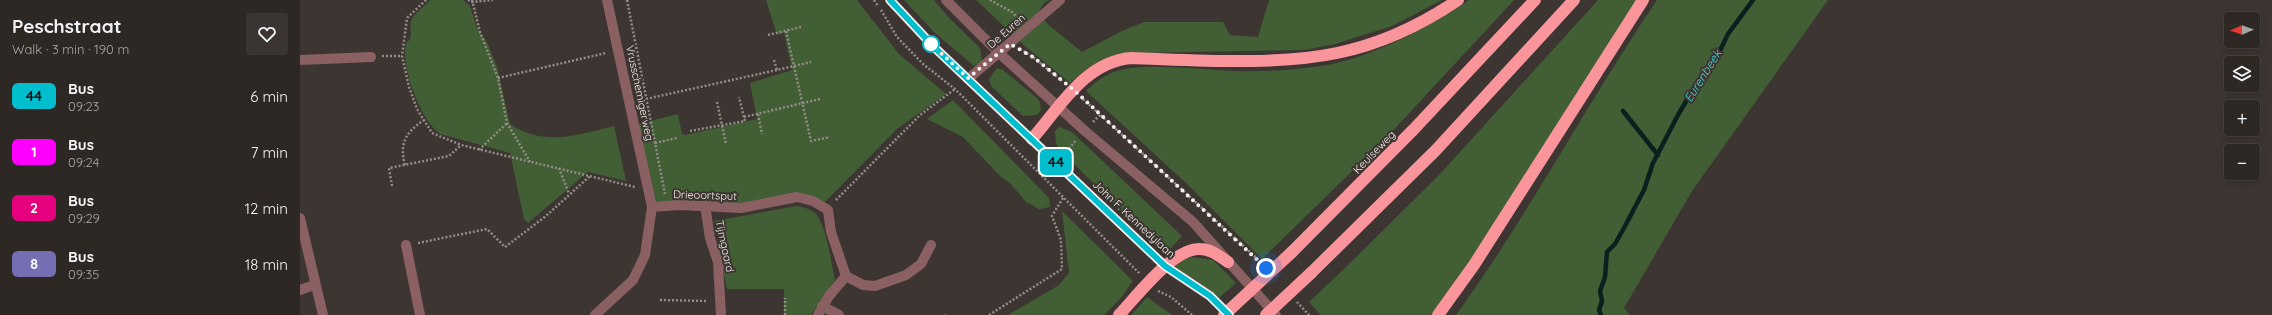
<!DOCTYPE html>
<html lang="en">
<head>
<meta charset="utf-8">
<style>
  body { margin:0; font-family:Quicksand,sans-serif; background:#3a3432; color:#f1f3f6; height:100vh; display:flex; flex-direction:column; font-size:15px; white-space:nowrap }
  * { box-sizing:border-box; margin:0 }
  p { font-size:13px; color:#a7a6a7 }
  .icon { flex:none; width:22px; height:22px; fill:none; stroke:currentColor; stroke-width:2; stroke-linecap:round; stroke-linejoin:round }
  .map { position:relative; flex:1; overflow:hidden }
  .panel { display:flex; flex-direction:column; background:#2e2825; width:300px }
  .panel>* { flex:none }
  .badge { padding:0 8px; border-radius:6px; font-size:14px; line-height:26px }
  .needle { width:26px; rotate:268deg }
  .fabs { position:absolute; left:1924px; top:12px; display:grid; gap:8px }
  .fabs a { display:grid; place-items:center; width:36px; height:36px; border-radius:4px; background:#2e2825; box-shadow:0 2px 10px #0003,0 0 0 1px #494442; font-size:20px }
  .you { position:absolute; width:20px; height:20px; margin:-10px; border:3px solid #fff; border-radius:50%; background:#1a73e8; box-shadow:0 0 0 6px #1a73e833 }
  .map>.badge { position:absolute; translate:-50% -50%; box-shadow:0 0 0 2px #fff }
  .round { display:grid; place-items:center; flex:none; width:42px; height:42px; border-radius:4px; background:#3a3432 }
  .overview { display:flex; align-items:center; justify-content:space-between; height:68px; padding:0 12px }
  h1 { font-size:19px; font-weight:800; line-height:30px }
  ul { padding:0; list-style:none }
  li { display:flex; align-items:center; gap:12px; height:56px; padding:0 12px }
  li div { flex:1 }
  li b { display:block; font-size:15px }
  li em { font-style:normal }
  li .badge { min-width:44px; font-weight:700; text-align:center }
  main { display:flex; flex:1; min-height:0 }
  .map>svg:first-child { display:block }
  .green { fill:#415e34 }
  .lines { fill:none; stroke-linecap:round; stroke-linejoin:round }
  .stream { stroke:#0c1e1e; stroke-width:4.5 }
  .path { stroke:#938c89; stroke-width:2.5; stroke-dasharray:2 2; stroke-linecap:butt }
  .minor { stroke:#8a6062; stroke-width:10 }
  .highway { stroke:#fa959c; stroke-width:12 }
  .highway-bridge { stroke:#fa959c; stroke-width:12 }
  .line-casing { stroke:#fff; stroke-width:9 }
  .line { stroke:#00becd; stroke-width:6 }
  .walk { stroke:#f4eeec; stroke-width:4; stroke-dasharray:0 7.2 }
  .stop-dot { fill:#fff; stroke:#00becd; stroke-width:2 }
  .labels { text-anchor:middle; stroke-width:4; stroke-linejoin:round; paint-order:stroke }
  .street-label { font-size:11px; fill:#f4eeec; stroke:#3d3531 }
  .water-label { font-size:12px; font-style:italic; fill:#43d7d9; stroke:#3d3531 }
</style>
</head>
<body>
<main>
<section class="panel">
<div class="overview"><div><h1>Peschstraat</h1><p>Walk · 3 min · 190 m</p></div><a class="round"><svg class="icon" aria-label="heart" viewBox="0 0 24 24"><path d="M12 20l-8-8c-3-5 5-10 8-4 3-6 11-1 8 4z"/></svg></a></div>
<ul>
<li><span class="badge" style="background:#00becd;color:#111">44</span><div><b>Bus</b><p>09:23</p></div><em>6 min</em></li>
<li><span class="badge" style="background:#f0f;color:#fff">1</span><div><b>Bus</b><p>09:24</p></div><em>7 min</em></li>
<li><span class="badge" style="background:#e6007e;color:#fff">2</span><div><b>Bus</b><p>09:29</p></div><em>12 min</em></li>
<li><span class="badge" style="background:#7570b3;color:#fff">8</span><div><b>Bus</b><p>09:35</p></div><em>18 min</em></li>
</ul>
</section>
<div class="map">
<svg width="1972" height="315" viewBox="0 0 1972 315">
  <rect width="100%" height="100%" fill="#3d3531"/>
  <!-- green -->
  <g class="green">
    <path d="M130,0H163L170,6L177,28L187,42L197,67L210,124C244,147 278,135 314,126L326,181L288,172L228,223L224,219L210,153L140,134C121,122 100,65 106,44C106,42 109,41 110,39C112,34 109,26 111,21C114,13 125,6 130,0Z"/>
    <path d="M466,0H557L599,54L646,94L597,129L525,202L498,193L412,208L402,200L356,202L338,124L378,114L382,134L385,135L457,119L450,83L492,70L484,33L477,35Z"/>
    <path d="M604,0H634L649,18L680,48L682,61L674,66L635,33Z"/>
    <path d="M676,0H749L743,4L738,14L750,26L782,52L822,31L844,22H923L930,35L958,37L969,0H1142L1092,26L1035,44L1004,50L835,53C804,58 793,62 770,83L726,47Z"/>
    <path d="M1169,0H1214L1088,136L962,259L888,185L786,91C794,83 803,76 814,72C845,61 904,71 938,71C965,72 993,70 1020,66C1064,61 1133,26 1169,0Z"/>
    <path d="M1298,0H1337L1173,257L1131,315H1021L1009,302L1043,270L1140,174Z"/>
    <path d="M1357,0H1528L1392,191L1324,308L1330,315H1156C1229,214 1287,103 1357,0Z"/>
    <path d="M697,68L703,70L736,97L740,102L741,110L737,115L723,116L691,86L689,79Z"/>
    <path d="M653,100L749,198L750,207L739,209L726,202L710,183L701,177L663,137L627,119Z"/>
    <path d="M759,127L772,132L882,236L865,255L759,149L756,143L755,131Z"/>
    <path d="M497,206C504,207 512,209 517,215C527,230 531,262 535,280L511,315H484V289H427L414,221Z"/>
    <path d="M762,211L833,281L820,299L804,315H708L759,285L769,273Z"/>
    <path d="M892,257L913,260L936,283L919,298L876,268V265L885,259Z"/>
    <path d="M847,297L872,315H831Z"/>
  </g>
  <g class="lines">
    <!-- stream -->
    <g class="stream">
      <path d="M1323,111L1358,155"/>
      <path d="M1301,315L1299,310L1302,301L1300,291L1305,277L1307,252L1315,244L1324,228L1344,190L1353,163L1378,115L1397,83L1415,61L1428,34L1453,0"/>
    </g>
    <!-- path -->
    <g class="path">
      <path d="M126,0L107,18L102,56L109,87L117,109L132,133L161,145L335,187"/>
      <path d="M168,0L172,2L193,0"/>
      <path d="M172,0L180,32L198,78L207,123L230,162"/>
      <path d="M327,0L365,194"/>
      <path d="M574,0L578,6"/>
      <path d="M690,0L712,12L719,19"/>
      <path d="M581,10L597,37L623,64L655,89L840,274"/>
      <path d="M486,31L511,141L530,137"/>
      <path d="M468,35L501,27"/>
      <path d="M720,49L733,57L762,81"/>
      <path d="M82,56H102"/>
      <path d="M474,60L477,70L511,62"/>
      <path d="M198,78L306,53"/>
      <path d="M346,99L477,70"/>
      <path d="M783,99L962,263"/>
      <path d="M417,102L426,144"/>
      <path d="M458,114L462,134"/>
      <path d="M444,117L520,99"/>
      <path d="M793,122L800,115"/>
      <path d="M390,131L445,121L439,97"/>
      <path d="M355,143L377,138"/>
      <path d="M179,150L207,123"/>
      <path d="M764,155L776,140"/>
      <path d="M105,165C99,143 106,132 124,120"/>
      <path d="M259,168L269,194"/>
      <path d="M92,186L89,168L149,156L161,145"/>
      <path d="M536,200L620,115L655,89"/>
      <path d="M118,243L187,229L205,247L246,216L290,176"/>
      <path d="M858,291L871,297L892,315"/>
      <path d="M360,300L408,301"/>
      <path d="M997,302L1009,315"/>
      <path d="M485,315V298"/>
      <path d="M645,315H646"/>
      <path d="M689,315L762,269L761,240L752,216L763,198"/>
    </g>
    <!-- minor -->
    <g class="minor">
      <path d="M590,0L634,47L865,266L910,296L929,315"/>
      <path d="M646,0L699,53L785,131L893,222L976,315"/>
      <path d="M0,60L71,57"/>
      <path d="M668,79L760,0"/>
      <path d="M405,205L410,238L418,262L421,315"/>
      <path d="M352,207L379,205L441,208L497,197L513,201L528,210L531,232L546,276L563,285L575,286L606,275L621,264L631,245"/>
      <path d="M0,218L23,315"/>
      <path d="M106,245L120,315"/>
      <path d="M0,290L14,285"/>
      <path d="M522,306L539,315"/>
      <path d="M295,315L333,280L345,255L352,207L307,0"/>
      <path d="M518,315L529,296L546,276"/>
    </g>
    <!-- highway -->
    <g class="highway">
      <path d="M732,139C760,107 785,62 831,58C895,60 975,66 1037,53C1081,44 1121,25 1158,0"/>
      <path d="M992,252L1114,129L1235,0"/>
      <path d="M1011,273L1136,150L1274,0"/>
      <path d="M819,315C838,295 873,248 900,249C911,249 919,256 928,262"/>
      <path d="M1138,315L1174,265L1343,0"/>
    </g>
    <!-- highway-bridge -->
    <g class="highway-bridge">
      <path d="M924,315L992,252"/>
      <path d="M966,315L1011,273"/>
    </g>
  </g>
  <g class="lines">
    <!-- line casing -->
    <g class="line-casing">
      <path id="line" d="M590,0L634,47L865,266L910,296L929,315"/>
    </g>
    <!-- line -->
    <use href="#line" class="line"/>
    <!-- walk -->
    <path class="walk" d="M631,44L668,78L710,44L733,57L774,90L966,268"/>
  </g>
  <!-- markers -->
  <circle class="stop-dot" cx="631" cy="44" r="8"/>
  <g class="labels">
    <!-- street labels -->
    <g class="street-label">
      <text transform="translate(706 31) rotate(-41)" y="4">De Euren</text>
      <text transform="translate(340 93) rotate(78)" y="4">Vrusschemigerweg</text>
      <text transform="translate(1074 152) rotate(-46)" y="4">Keulseweg</text>
      <text transform="translate(405 195) rotate(2)" y="4">Drieoortsput</text>
      <text transform="translate(834 219) rotate(43)" y="4">John F. Kennedylaan</text>
      <text transform="translate(425 246) rotate(78)" y="4">Tijmgaard</text>
    </g>
    <!-- water labels -->
    <g class="water-label">
      <text transform="translate(1403 76) rotate(-58)" y="4">Eurenbeek</text>
    </g>
  </g>
</svg>
<div class="fabs">
<a><svg class="needle" viewBox="-14 -14 28 28"><path d="M0-13l5 13h-10z" fill="#e53935"/><path d="M0 13l5-13h-10z" fill="#a7a6a7"/></svg></a>
<a><svg class="icon" aria-label="layers" viewBox="0 0 24 24"><path d="M12 4l9 5-9 5-9-5zM3 14l9 5 9-5"/></svg></a>
<a>+</a>
<a>−</a>
</div>
<div class="you" style="left:966px;top:268px"></div>
<b class="badge" style="left:756px;top:162px;background:#00becd;color:#111">44</b>
</div>
</main>
</body>
</html>
